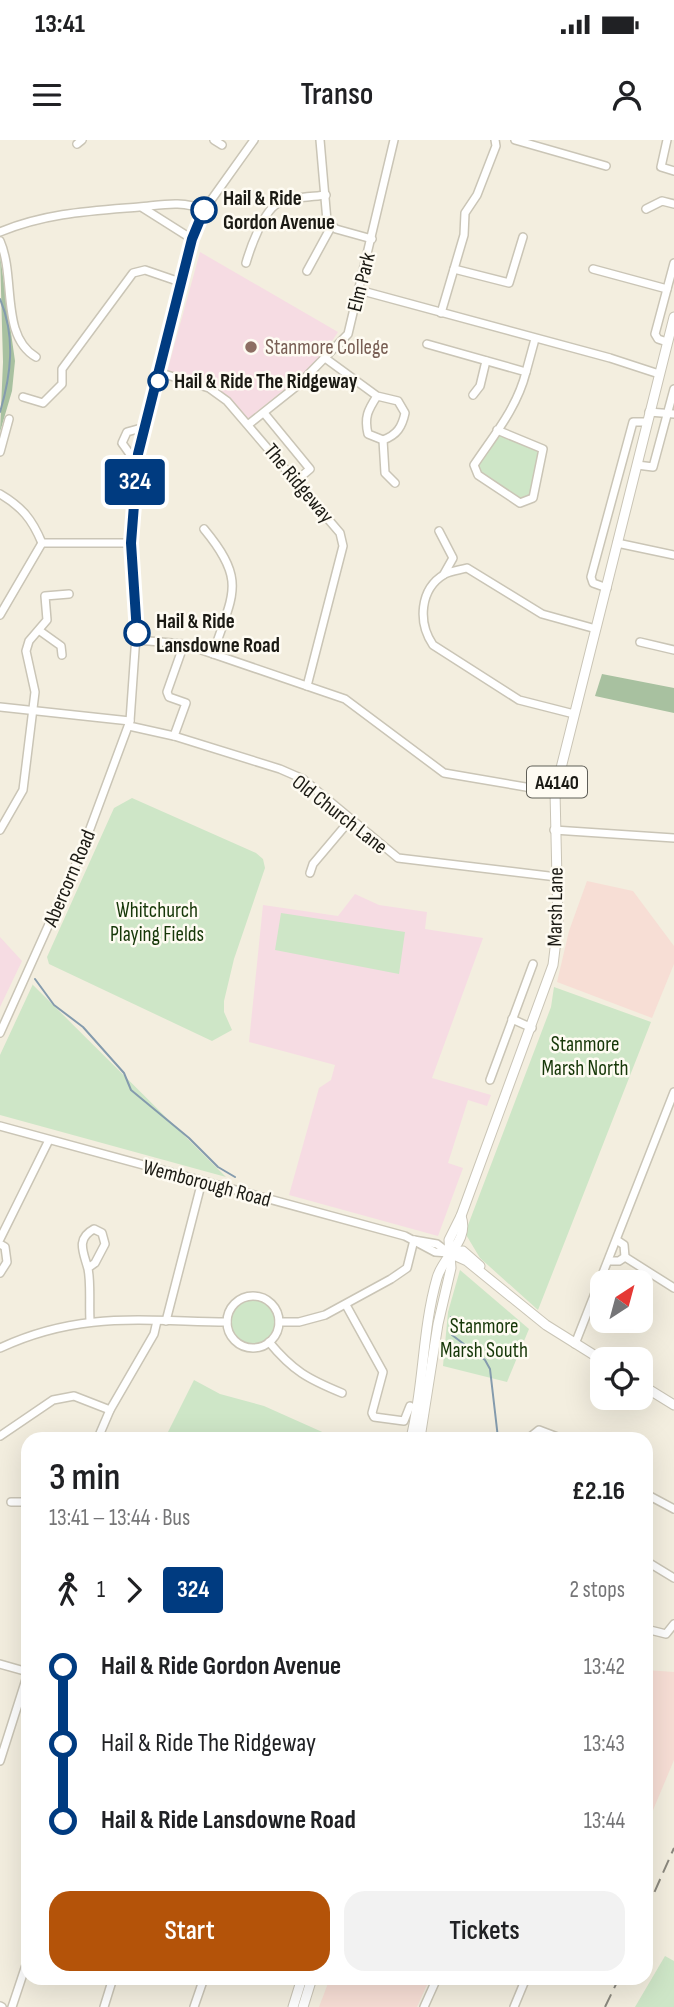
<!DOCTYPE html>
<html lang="en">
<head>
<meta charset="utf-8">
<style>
  body { margin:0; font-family:"Sofia Sans Condensed",sans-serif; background:#f2f2f2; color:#202124; height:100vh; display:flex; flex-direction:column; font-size:26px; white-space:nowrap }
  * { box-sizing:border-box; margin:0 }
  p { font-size:23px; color:#757577 }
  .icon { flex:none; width:38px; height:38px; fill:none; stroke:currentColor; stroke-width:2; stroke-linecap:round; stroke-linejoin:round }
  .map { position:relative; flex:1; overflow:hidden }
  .sheet { position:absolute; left:21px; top:1292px; width:632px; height:553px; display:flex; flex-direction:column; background:#fff; border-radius:21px; box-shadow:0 7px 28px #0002 }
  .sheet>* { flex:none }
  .badge { padding:0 14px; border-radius:5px; font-size:24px; line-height:46px }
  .needle { width:46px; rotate:36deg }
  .fabs { position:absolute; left:590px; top:1130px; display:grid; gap:14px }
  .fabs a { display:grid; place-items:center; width:63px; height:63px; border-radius:14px; background:#fff; box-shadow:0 7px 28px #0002; font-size:35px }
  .map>.badge { position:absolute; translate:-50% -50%; box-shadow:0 0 0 4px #fff }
  .legs { display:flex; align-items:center; gap:10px; height:77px; padding:0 28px; font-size:23px }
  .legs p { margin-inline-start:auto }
  .overview { display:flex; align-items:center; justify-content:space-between; height:119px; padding:0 28px }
  h1 { font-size:38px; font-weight:600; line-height:52px }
  .button { display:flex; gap:14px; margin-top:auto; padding:14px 28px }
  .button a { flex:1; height:80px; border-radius:21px; background:#b45309; color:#fff; font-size:28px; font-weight:600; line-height:80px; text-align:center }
  .button a+a { background:#f2f2f2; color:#202124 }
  ul { padding:0 28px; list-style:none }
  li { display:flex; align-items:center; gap:24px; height:77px; font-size:26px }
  li i { display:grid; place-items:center; width:10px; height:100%; margin:0 9px; background:currentColor }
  li i::after { content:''; width:18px; height:18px; margin:-9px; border:5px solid; border-radius:50%; background:#fff }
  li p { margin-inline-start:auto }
  li:first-child i { background:linear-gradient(#0000 50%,currentColor 0) }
  li:last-child i { background:linear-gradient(currentColor 50%,#0000 0) }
  .status { display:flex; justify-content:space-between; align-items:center; height:49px; padding:0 35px; background:#fff; direction:ltr }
  .status svg { height:19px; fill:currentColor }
  header { display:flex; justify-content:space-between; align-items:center; height:91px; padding:0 28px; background:#fff; font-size:32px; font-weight:600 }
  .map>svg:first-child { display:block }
  .industrial { fill:#f7ded5 }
  .education { fill:#f6dce3 }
  .green { fill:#cee6c7 }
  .forest { fill:#a8c1a0 }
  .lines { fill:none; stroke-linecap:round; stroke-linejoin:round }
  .stream { stroke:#849bad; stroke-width:2 }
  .minor-casing { stroke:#cac5b6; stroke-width:10 }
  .major-casing { stroke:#cac5b6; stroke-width:11 }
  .minor { stroke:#fff; stroke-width:7 }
  .major { stroke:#fff; stroke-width:9 }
  .rail { stroke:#8b887e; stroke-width:2; stroke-dasharray:14 7; stroke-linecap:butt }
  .line-1-casing { stroke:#fff; stroke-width:16 }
  .line-1 { stroke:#003b80; stroke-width:10 }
  .stop-1-dot { fill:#fff; stroke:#003b80; stroke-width:3.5 }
  .education-dot { fill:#8d6e63; stroke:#fefbf2; stroke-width:2.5 }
  .labels { text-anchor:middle; stroke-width:5; stroke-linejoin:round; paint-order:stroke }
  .shield { fill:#fefbf2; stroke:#5f5e57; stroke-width:2 }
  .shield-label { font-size:19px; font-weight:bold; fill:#1b1a14 }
  .stop-label { font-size:21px; font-weight:bold; fill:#1b1a14; stroke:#fefbf2; text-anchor:start }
  .street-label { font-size:21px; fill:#1b1a14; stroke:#fefbf2 }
  .education-label { font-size:21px; fill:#785e54; stroke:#fefbf2; text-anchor:start }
  .park-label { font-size:21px; fill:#163708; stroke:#fefbf2 }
</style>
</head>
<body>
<div class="status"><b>13:41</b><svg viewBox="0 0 49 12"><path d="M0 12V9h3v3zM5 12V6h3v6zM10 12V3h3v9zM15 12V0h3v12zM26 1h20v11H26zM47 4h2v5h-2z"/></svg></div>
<header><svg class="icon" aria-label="menu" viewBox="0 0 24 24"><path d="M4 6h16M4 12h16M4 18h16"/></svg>Transo<svg class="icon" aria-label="person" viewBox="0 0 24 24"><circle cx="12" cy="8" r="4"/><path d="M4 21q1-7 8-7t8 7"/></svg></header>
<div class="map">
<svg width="674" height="1867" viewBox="0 0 674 1867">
  <rect width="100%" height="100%" fill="#f3eedf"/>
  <!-- industrial -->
  <g class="industrial">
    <path d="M587,741L633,751L674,806V824L652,878L557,842L569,791Z"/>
    <path d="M646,1530L674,1532V1620L646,1687Z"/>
    <path d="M330,1838H430L417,1867H319Z"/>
  </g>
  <!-- education -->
  <g class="education">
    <path d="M200,112L338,192L319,221L248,279L215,248L167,232Z"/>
    <path d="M355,754L379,765L427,772L425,789L483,798L432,938L491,955L487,966L468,960L448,1023L463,1028L438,1096L289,1055L319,948L331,940L335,925L249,902L263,765L338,776Z"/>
    <path d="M0,797L22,821L0,867Z"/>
  </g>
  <!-- green -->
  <g class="green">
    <path d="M497,295L537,307L542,315L531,356L522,360L481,334L478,324Z"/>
    <path d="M132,658L256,713L263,719L265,728L234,819L224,861V872L232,890L212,901L49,824L47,817L114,668Z"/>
    <path d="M281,773L405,792L399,834L275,810Z"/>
    <path d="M33,844V845L226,1037L0,975V915Z"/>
    <path d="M554,847L651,882L538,1170L480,1118L465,1093L551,867Z"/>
    <path d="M460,1130L529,1189L507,1242L443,1226L448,1172Z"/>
    <circle cx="253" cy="1182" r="23"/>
    <path d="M194,1240L220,1254L264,1266L329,1295L328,1298H165Z"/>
    <path d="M665,1816L674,1821V1867H635Z"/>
  </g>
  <!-- forest -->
  <g class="forest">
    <path d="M0,115L15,221L12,251L0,292L3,222Z"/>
    <path d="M602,534L674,548V573L595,556Z"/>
  </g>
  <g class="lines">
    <!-- stream -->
    <g class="stream">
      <path d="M0,159C16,197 11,235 0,272"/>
      <path d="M35,839L54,865L83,887L124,933L131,950L189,998L218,1027L235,1037"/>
      <path d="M451,1177L452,1195L485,1220L490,1229L498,1298"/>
    </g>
    <!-- minor casing -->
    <g class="minor-casing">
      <g id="minor">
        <path d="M214,0L222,5"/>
        <path d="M320,0L327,81L336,89L372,99"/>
        <path d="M515,0L606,26"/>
        <path d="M667,0L661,27L674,31"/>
        <path d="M77,4L82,0"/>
        <path d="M143,68L192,99"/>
        <path d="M646,69L662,61L674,64"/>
        <path d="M0,92C46,73 90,71 139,67C162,65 182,60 204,70"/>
        <path d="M0,101C16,137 0,196 36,217"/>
        <path d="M246,123C250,109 263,72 277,64C289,57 312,57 326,55"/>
        <path d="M454,129L509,143L523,97"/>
        <path d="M593,129L667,149"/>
        <path d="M307,131L331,87"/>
        <path d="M359,150L610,218L659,234"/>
        <path d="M441,173L464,95L465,73L477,55L496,6L495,0"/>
        <path d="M667,202L658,199L655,194L674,123"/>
        <path d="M427,204L526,232C517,268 494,295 474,325L478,335L520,363L533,358L543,309L497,290"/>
        <path d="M325,218L377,256L398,261L405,273C402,287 397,295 383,300L368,294C364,277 368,270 377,256"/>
        <path d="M526,232L535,199"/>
        <path d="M161,233L209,248L227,261L340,393L343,406L307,546"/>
        <path d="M473,255L480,246L486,221"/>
        <path d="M23,257L43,263L62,244V229L133,133L145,130L183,143"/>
        <path d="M649,272L674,274"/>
        <path d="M264,273L310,329L297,340"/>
        <path d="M249,284L298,245L348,194L394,0"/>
        <path d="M383,300L385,333L395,343"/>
        <path d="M0,312L9,279"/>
        <path d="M137,324L122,303L127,292L145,287"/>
        <path d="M637,325L653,327L674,249"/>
        <path d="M0,354C22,367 32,379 42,403"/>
        <path d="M204,389C248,442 232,454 213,514"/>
        <path d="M439,391L453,418L444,434"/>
        <path d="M42,403H131"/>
        <path d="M617,403L674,415"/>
        <path d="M607,448L593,443L591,437L633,282H647"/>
        <path d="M0,475L42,403"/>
        <path d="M40,491L61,506L62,515"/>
        <path d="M137,500L184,504L345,559L444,633L555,652"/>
        <path d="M640,502L674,510"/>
        <path d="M0,567L130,581"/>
        <path d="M574,574L519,560L433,505C418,483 419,449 445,434C450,431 460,430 467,428L542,474L596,489"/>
        <path d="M129,586L174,596L280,629L303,639L398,718L557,737"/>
        <path d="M174,596L186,563L169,557L167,552L184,504"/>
        <path d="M0,690L23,650L35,552L26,511L29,501L47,480L45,456L69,454"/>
        <path d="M554,690L674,698"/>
        <path d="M310,733L313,724L351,679"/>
        <path d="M512,879L532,888"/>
        <path d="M0,893L81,713L130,581L137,481L131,403L138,314L192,99L204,70L254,0"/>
        <path d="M490,940L533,824"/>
        <path d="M0,986L405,1096L435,1112L449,1113"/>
        <path d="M0,1099L49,1000"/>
        <path d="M414,1100L437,1104L449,1113"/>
        <path d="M0,1104L5,1107L7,1122L0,1133"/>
        <path d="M625,1117L674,1148"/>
        <path d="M609,1121H619L625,1117L624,1105L618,1101"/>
        <path d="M88,1128L95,1123L105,1104L102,1093L94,1089C75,1099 84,1113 88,1129C91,1142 89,1165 90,1180"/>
        <circle cx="253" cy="1182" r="26"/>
        <path d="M346,1165L383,1232L372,1273L374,1277L404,1281L410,1266"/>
        <path d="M166,1181L202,1041"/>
        <path d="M279,1182H299L325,1175L391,1139L407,1128L414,1100"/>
        <path d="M269,1202C293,1231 308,1239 342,1253"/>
        <path d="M575,1204L674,952"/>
        <path d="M0,1208C80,1171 141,1181 227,1182"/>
        <path d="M0,1296L53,1260L74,1256L110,1270"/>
        <path d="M98,1298L110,1270L154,1194L157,1181"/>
        <path d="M529,1298L539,1290L560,1298"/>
        <path d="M646,1354L674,1369"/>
        <path d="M11,1362H28"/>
        <path d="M646,1421L674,1438"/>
        <path d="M646,1489L666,1494L674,1484"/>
        <path d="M0,1524L28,1532"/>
        <path d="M0,1621L28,1533"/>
        <path d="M0,1866L2,1867"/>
        <path d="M12,1867L28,1819"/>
        <path d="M104,1867L113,1838"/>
        <path d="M194,1867L204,1838"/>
        <path d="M424,1867L437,1838"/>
        <path d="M514,1867L526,1838"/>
      </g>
    </g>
    <!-- major casing -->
    <g class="major-casing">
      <g id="major">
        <path d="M449,1113L467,1121L546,1185L602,1220"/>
        <path d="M451,1113L463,1111L480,1126"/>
        <path d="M640,1244L674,1265"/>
        <path d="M411,1298C424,1246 422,1190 437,1138C443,1116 470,1101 461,1076"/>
        <path d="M420,1298L438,1184L451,1128L449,1100L461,1076L553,825L558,784L555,652L674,177"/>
        <path d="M293,1867L302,1838"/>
        <path d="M303,1867L312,1838"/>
      </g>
    </g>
    <!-- minor -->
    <use href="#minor" class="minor"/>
    <!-- major -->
    <use href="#major" class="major"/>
    <!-- rail -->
    <g class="rail">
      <path d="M646,1771L674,1708"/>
      <path d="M605,1867L619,1838"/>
    </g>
  </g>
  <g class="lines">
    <!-- line-1 casing -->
    <g class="line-1-casing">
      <path id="line-1" d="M137,493L131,403L138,314L192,99L204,70"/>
    </g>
    <!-- line-1 -->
    <use href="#line-1" class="line-1"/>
  </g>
  <!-- markers -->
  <g class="stop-1-dot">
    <circle cx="204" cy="70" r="12"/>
    <circle cx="158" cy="241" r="9"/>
    <circle cx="137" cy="493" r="12"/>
  </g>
  <circle class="education-dot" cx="251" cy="207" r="7"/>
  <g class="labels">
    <!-- shield labels -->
    <rect class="shield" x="527" y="626.5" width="60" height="31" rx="5"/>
    <g class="shield-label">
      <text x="557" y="649">A4140</text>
    </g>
    <!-- stop labels -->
    <g class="stop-label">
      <text x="223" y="65">Hail &amp; Ride<tspan x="223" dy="24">Gordon Avenue</tspan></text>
      <text x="174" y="248">Hail &amp; Ride The Ridgeway</text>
      <text x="156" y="488">Hail &amp; Ride<tspan x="156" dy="24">Lansdowne Road</tspan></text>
    </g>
    <!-- street labels -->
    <g class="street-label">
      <text transform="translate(361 142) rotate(-76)" y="7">Elm Park</text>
      <text transform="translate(299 343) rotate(50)" y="7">The Ridgeway</text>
      <text transform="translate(340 674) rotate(38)" y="7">Old Church Lane</text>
      <text transform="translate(69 738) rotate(-67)" y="7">Abercorn Road</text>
      <text transform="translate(555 767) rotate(-89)" y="7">Marsh Lane</text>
      <text transform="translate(207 1043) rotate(15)" y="7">Wemborough Road</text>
    </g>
    <!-- education labels -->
    <g class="education-label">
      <text x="265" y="214">Stanmore College</text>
    </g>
    <!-- park labels -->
    <g class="park-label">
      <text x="157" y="777">Whitchurch<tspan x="157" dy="24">Playing Fields</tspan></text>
      <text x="585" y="911">Stanmore<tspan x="585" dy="24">Marsh North</tspan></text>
      <text x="484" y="1193">Stanmore<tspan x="484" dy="24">Marsh South</tspan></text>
    </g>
  </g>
</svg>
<div class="fabs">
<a><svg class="needle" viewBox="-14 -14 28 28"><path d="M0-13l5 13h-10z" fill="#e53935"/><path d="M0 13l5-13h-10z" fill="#757577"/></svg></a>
<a><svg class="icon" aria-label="locate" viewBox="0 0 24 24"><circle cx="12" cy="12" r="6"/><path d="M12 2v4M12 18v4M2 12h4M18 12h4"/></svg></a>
</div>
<b class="badge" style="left:135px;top:342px;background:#003b80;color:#fff">324</b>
<section class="sheet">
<div class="overview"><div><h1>3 min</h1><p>13:41 – 13:44 · Bus</p></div><b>£2.16</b></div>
<div class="legs"><svg class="icon" aria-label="walk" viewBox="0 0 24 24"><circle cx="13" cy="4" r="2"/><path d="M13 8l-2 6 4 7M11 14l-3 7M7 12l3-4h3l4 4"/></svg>1<svg class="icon" aria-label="forward" viewBox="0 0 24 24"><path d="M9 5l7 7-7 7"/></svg><b class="badge" style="background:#003b80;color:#fff">324</b><p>2 stops</p></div>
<ul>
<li><i style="color:#003b80"></i><b>Hail &amp; Ride Gordon Avenue</b><p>13:42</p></li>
<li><i style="color:#003b80"></i><span>Hail &amp; Ride The Ridgeway</span><p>13:43</p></li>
<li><i style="color:#003b80"></i><b>Hail &amp; Ride Lansdowne Road</b><p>13:44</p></li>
</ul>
<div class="button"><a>Start</a><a>Tickets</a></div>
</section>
</div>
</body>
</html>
